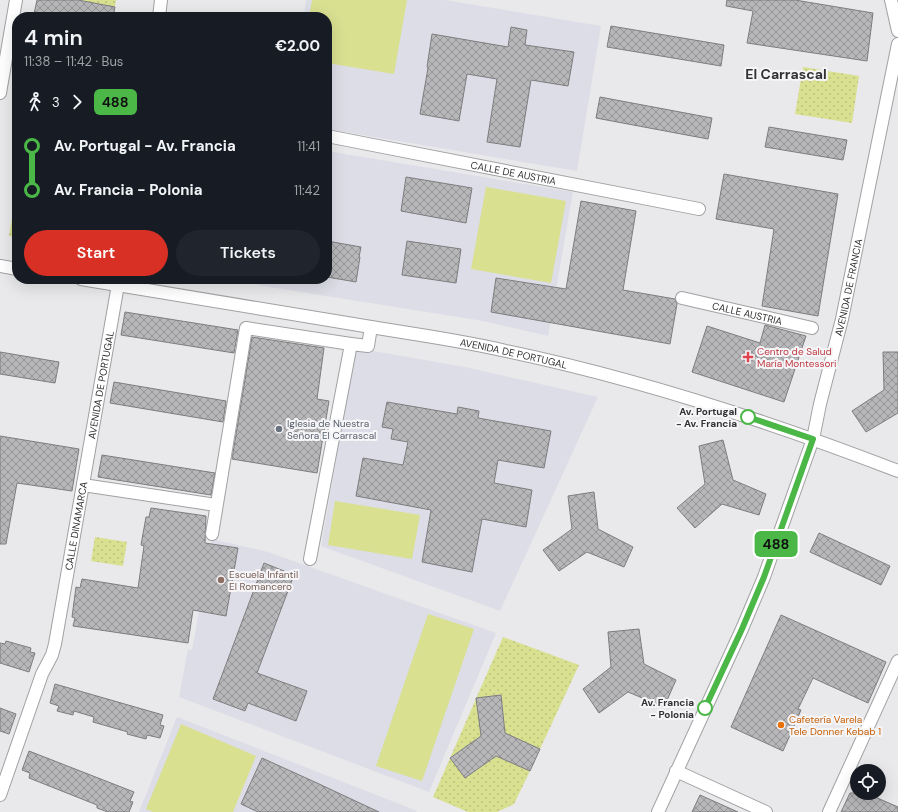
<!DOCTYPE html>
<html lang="en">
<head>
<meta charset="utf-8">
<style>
  body { margin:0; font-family:"DM Sans",sans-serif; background:#20242c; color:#f1f3f6; height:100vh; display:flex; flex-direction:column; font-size:15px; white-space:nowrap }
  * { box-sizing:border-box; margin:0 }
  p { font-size:13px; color:#9ea1a6 }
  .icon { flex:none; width:22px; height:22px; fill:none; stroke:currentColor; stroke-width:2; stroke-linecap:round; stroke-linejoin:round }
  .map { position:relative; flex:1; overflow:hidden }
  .sheet { position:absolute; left:12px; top:12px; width:320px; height:272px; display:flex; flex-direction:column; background:#171b24; border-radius:16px; box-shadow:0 4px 16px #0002 }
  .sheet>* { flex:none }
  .badge { padding:0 8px; border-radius:6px; font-size:14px; line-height:26px }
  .fabs { position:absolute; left:850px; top:764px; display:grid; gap:8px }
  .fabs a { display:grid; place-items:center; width:36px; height:36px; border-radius:50%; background:#171b24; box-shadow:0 4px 16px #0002; font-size:20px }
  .map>.badge { position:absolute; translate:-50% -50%; box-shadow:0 0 0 2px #fff }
  .legs { display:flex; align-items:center; gap:6px; height:44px; padding:0 12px; font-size:13px }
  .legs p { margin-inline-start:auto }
  .overview { display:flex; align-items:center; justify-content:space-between; height:68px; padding:0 12px }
  h1 { font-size:22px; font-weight:600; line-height:30px }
  .cta { display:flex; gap:8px; margin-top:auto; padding:8px 12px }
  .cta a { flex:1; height:46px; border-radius:24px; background:#d93025; color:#fff; font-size:16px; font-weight:600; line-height:46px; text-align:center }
  .cta a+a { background:#20242c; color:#f1f3f6 }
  ul { padding:0 12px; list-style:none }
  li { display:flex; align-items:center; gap:14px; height:44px; font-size:15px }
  li i { display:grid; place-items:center; width:6px; height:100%; margin:0 5px; background:currentColor }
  li i::after { content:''; width:10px; height:10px; margin:-5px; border:3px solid; border-radius:50%; background:#171b24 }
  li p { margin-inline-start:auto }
  li:first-child i { background:linear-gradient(#0000 50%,currentColor 0) }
  li:last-child i { background:linear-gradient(currentColor 50%,#0000 0) }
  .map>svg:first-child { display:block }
  .built { fill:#dddde7 }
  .green { fill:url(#green-dots) }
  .pitch { fill:#d9e090 }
  .building { fill:url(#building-cross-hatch); stroke:#7d7d7f }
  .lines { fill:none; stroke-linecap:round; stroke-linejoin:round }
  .street-casing { stroke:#a1a1a3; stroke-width:14 }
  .street { stroke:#fff; stroke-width:12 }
  .line-1-casing { stroke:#fff; stroke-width:9 }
  .line-1 { stroke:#4ab747; stroke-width:6 }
  .health-dot { fill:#e0444e; stroke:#f6f6f9; stroke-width:1.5 }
  .stop-1-dot { fill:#fff; stroke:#4ab747; stroke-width:2 }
  .worship-dot { fill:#6b7280; stroke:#f6f6f9; stroke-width:1.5 }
  .education-dot { fill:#8d6e63; stroke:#f6f6f9; stroke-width:1.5 }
  .food-dot { fill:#e8710a; stroke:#f6f6f9; stroke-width:1.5 }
  .labels { text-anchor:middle; stroke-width:4; stroke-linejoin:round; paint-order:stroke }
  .street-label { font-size:10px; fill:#323233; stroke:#f6f6f9 }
  .health-label { font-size:10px; fill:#be3a42; stroke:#f6f6f9; text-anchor:start }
  .stop-label { font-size:10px; font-weight:bold; fill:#323233; stroke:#f6f6f9; text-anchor:end }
  .worship-label { font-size:10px; fill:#5b616d; stroke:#f6f6f9; text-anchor:start }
  .education-label { font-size:10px; fill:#785e54; stroke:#f6f6f9; text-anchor:start }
  .food-label { font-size:10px; fill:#c56008; stroke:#f6f6f9; text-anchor:start }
  .district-label { font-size:14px; font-weight:bold; fill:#323233; stroke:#f6f6f9 }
</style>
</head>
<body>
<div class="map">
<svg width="898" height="812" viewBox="0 0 898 812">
  <defs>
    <pattern id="green-dots" width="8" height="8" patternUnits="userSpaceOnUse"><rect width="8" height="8" fill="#d9e090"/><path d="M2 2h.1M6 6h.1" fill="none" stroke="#bbc17d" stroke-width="1.8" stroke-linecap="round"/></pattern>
    <pattern id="building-cross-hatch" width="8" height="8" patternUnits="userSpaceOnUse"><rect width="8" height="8" fill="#b7b7b9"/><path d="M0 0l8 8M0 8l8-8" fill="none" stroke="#959597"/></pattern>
  </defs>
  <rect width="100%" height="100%" fill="#e9e9eb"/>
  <!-- built -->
  <g class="built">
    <path d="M306,0H445L601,26L577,171L327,129V17H304Z"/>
    <path d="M327,151L573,192L548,336L483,321L257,285L258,279H327Z"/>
    <path d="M356,348L465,367L598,397L500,611L321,546Z"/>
    <path d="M212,539L268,552L496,633L429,792L179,697L188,649L192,650Z"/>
    <path d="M177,717L415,810L417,812H139Z"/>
  </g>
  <!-- green -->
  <g class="green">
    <path d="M78,0H116L115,7Z"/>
    <path d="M803,67L859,76L852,123L795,114Z"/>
    <path d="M17,188V238L9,236Z"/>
    <path d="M95,537L127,542L123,566L91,561Z"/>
    <path d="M503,637L579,665L540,749L505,733L501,695L476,698L481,736L450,758L465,778L496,756L530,771L514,804L497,812H468L433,797Z"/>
  </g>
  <!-- pitch -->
  <g class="pitch">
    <path d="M312,0H407L394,74L327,63V17H309Z"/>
    <path d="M486,187L566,201L551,283L471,269Z"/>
    <path d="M335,501L420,515L412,559L328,545Z"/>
    <path d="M428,614L474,629L422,781L376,766Z"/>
    <path d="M181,724L256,756L233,812H153L146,809Z"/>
  </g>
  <!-- building -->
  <g class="building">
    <path d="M37,0H78L115,7L113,17H52L34,14Z"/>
    <path d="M727,0H795L873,13L867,61L747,43L753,11L726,6Z"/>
    <path d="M611,26L724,45L721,66L607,47Z"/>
    <path d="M511,27L527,30L525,45L574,52L568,86L531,80L520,147L487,142L497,79L467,74L459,121L420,114L428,68L427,67L432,34L508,47Z"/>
    <path d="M600,97L712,118L708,139L596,118Z"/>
    <path d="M769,127L847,140L843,160L765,147Z"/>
    <path d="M724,174L838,194L818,316L762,306L774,229L716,219Z"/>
    <path d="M406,177L472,188L466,223L401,211Z"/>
    <path d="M581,201L636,211L623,290L675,299L677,304L670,344L491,312L496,278L566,289Z"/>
    <path d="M327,241L361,247L359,257H360L356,282L327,277Z"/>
    <path d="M407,241L461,249L456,283L402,275Z"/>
    <path d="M125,312L238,330L234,353L121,335Z"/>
    <path d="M765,325L806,336L784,402L692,372L707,326L760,343Z"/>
    <path d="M252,337L324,348L317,399L329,401L317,473L232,459Z"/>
    <path d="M0,352L59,362L55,383L0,374Z"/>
    <path d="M883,352H898V413L866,432L852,411L884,390Z"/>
    <path d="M114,382L226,401L223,422L110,403Z"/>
    <path d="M387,402L457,414L458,407L479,411L478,418L551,431L544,468L498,460L494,483L532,490L526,527L482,519L472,572L422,562L431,510L356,496L363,458L403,465L408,442L391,439L393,429L382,427Z"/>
    <path d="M0,436L79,449L72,491L17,483L6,544H0Z"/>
    <path d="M723,440L733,480L766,494L759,515L722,504L695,528L677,508L705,484L699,446Z"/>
    <path d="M102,455L215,473L211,495L98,477Z"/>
    <path d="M594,492L598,529L633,547L624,567L587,552L559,571L543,550L572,529L568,496Z"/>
    <path d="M151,508L206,516L205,543L238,548L226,616L193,610L188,643L73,626L75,618L72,617L76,587L80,588L82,579L138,588L144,546L141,545L146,517H149Z"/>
    <path d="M819,533L890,566L881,585L810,552Z"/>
    <path d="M264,563L294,575L257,673L307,691L296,721L248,703L245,711L213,699Z"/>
    <path d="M781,615L886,662L868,703L813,678L798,709L801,710L783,751L731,727Z"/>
    <path d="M639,629L644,664L676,680L664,707L628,692L599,713L583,689L611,667L608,632Z"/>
    <path d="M6,641L31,648L30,652L35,653L29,672L0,663V643L5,644Z"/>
    <path d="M55,684L163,715L160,725L164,726L160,738L147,735L146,739L127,734L128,732L93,722L94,717L74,711L73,715L57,711L59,706L50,703Z"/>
    <path d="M501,695L505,733L540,749L530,771L496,756L465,778L450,758L481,736L476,698Z"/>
    <path d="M0,708L16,714L9,734L0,731Z"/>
    <path d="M29,751L134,792L130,801L133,802L129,812H108L97,808V805L29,778L30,773L22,770Z"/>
    <path d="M262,758L317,783L379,812H258L241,804Z"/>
    <path d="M850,793H866L898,807V812H841Z"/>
    <path d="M700,795L738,812H692Z"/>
  </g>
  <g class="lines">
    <!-- street casing -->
    <g class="street-casing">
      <g id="street">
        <path d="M891,0L898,31"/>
        <path d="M159,17L161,0"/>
        <path d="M0,93L16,0"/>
        <path id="s1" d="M327,136L699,209"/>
        <path d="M0,266L17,269"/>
        <path id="s2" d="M81,279C175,295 270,310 365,326C412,334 459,340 506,351C640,379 771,422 898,471"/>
        <path id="s3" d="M682,298L812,328"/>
        <path d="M83,485L216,505"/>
        <path d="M212,534L246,328L351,344"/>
        <path d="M310,559L351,344L368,346L371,327"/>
        <path d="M676,771L766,812"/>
        <path id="s4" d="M0,795L42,674L52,655L55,644L119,279"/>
        <path id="s5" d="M658,812L742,629L764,577L813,439L820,404L842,319L898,44"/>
        <path d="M829,812L898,661"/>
      </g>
    </g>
    <!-- street -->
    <use href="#street" class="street"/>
  </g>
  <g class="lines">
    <!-- line-1 casing -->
    <g class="line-1-casing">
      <path id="line-1" d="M705,708L742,629L764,577L813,439L748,417"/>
    </g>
    <!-- line-1 -->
    <use href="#line-1" class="line-1"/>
  </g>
  <!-- markers -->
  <path class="health-dot" d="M746 351h4v4h4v4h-4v4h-4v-4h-4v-4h4z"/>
  <g class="stop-1-dot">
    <circle cx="748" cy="417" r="7"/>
    <circle cx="705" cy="708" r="7"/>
  </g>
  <circle class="worship-dot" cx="279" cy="429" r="4"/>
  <circle class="education-dot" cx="221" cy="580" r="4"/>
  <circle class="food-dot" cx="781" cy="725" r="4"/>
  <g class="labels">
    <!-- street labels -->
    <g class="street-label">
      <text dy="4" stroke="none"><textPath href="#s1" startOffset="190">CALLE DE AUSTRIA</textPath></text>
      <text dy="4" stroke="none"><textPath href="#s5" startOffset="560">AVENIDA DE FRANCIA</textPath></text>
      <text dy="4" stroke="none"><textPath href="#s3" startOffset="67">CALLE AUSTRIA</textPath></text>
      <text dy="4" stroke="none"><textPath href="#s2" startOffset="439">AVENIDA DE PORTUGAL</textPath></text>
      <text dy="4" stroke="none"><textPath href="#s4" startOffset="424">AVENIDA DE PORTUGAL</textPath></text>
      <text dy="4" stroke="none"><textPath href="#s4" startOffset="281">CALLE DINAMARCA</textPath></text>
    </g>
    <!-- health labels -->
    <g class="health-label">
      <text x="757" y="355">Centro de Salud<tspan x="757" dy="12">María Montessori</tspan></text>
    </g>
    <!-- stop labels -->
    <g class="stop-label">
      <text x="737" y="415">Av. Portugal<tspan x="737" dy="12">- Av. Francia</tspan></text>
      <text x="694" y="706">Av. Francia<tspan x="694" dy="12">- Polonia</tspan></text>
    </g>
    <!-- worship labels -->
    <g class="worship-label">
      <text x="287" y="427">Iglesia de Nuestra<tspan x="287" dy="12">Señora El Carrascal</tspan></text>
    </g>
    <!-- education labels -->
    <g class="education-label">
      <text x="229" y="578">Escuela Infantil<tspan x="229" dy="12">El Romancero</tspan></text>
    </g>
    <!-- food labels -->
    <g class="food-label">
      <text x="789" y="723">Cafetería Varela<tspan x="789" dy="12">Tele Donner Kebab 1</tspan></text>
    </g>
    <!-- district labels -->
    <g class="district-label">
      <text x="786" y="79">El Carrascal</text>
    </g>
  </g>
</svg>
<div class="fabs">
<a><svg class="icon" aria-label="locate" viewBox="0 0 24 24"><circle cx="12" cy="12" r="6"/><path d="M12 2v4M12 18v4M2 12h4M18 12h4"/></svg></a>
</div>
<b class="badge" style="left:776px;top:544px;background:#4ab747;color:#111">488</b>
<section class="sheet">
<div class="overview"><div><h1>4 min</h1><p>11:38 – 11:42 · Bus</p></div><b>€2.00</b></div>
<div class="legs"><svg class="icon" aria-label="walk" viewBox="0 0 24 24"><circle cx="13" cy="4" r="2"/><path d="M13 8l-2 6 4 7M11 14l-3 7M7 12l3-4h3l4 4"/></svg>3<svg class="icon" aria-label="forward" viewBox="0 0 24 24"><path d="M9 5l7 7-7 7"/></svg><b class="badge" style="background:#4ab747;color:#111">488</b></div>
<ul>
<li><i style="color:#4ab747"></i><b>Av. Portugal - Av. Francia</b><p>11:41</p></li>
<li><i style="color:#4ab747"></i><b>Av. Francia - Polonia</b><p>11:42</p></li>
</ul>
<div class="cta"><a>Start</a><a>Tickets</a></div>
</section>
</div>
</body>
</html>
